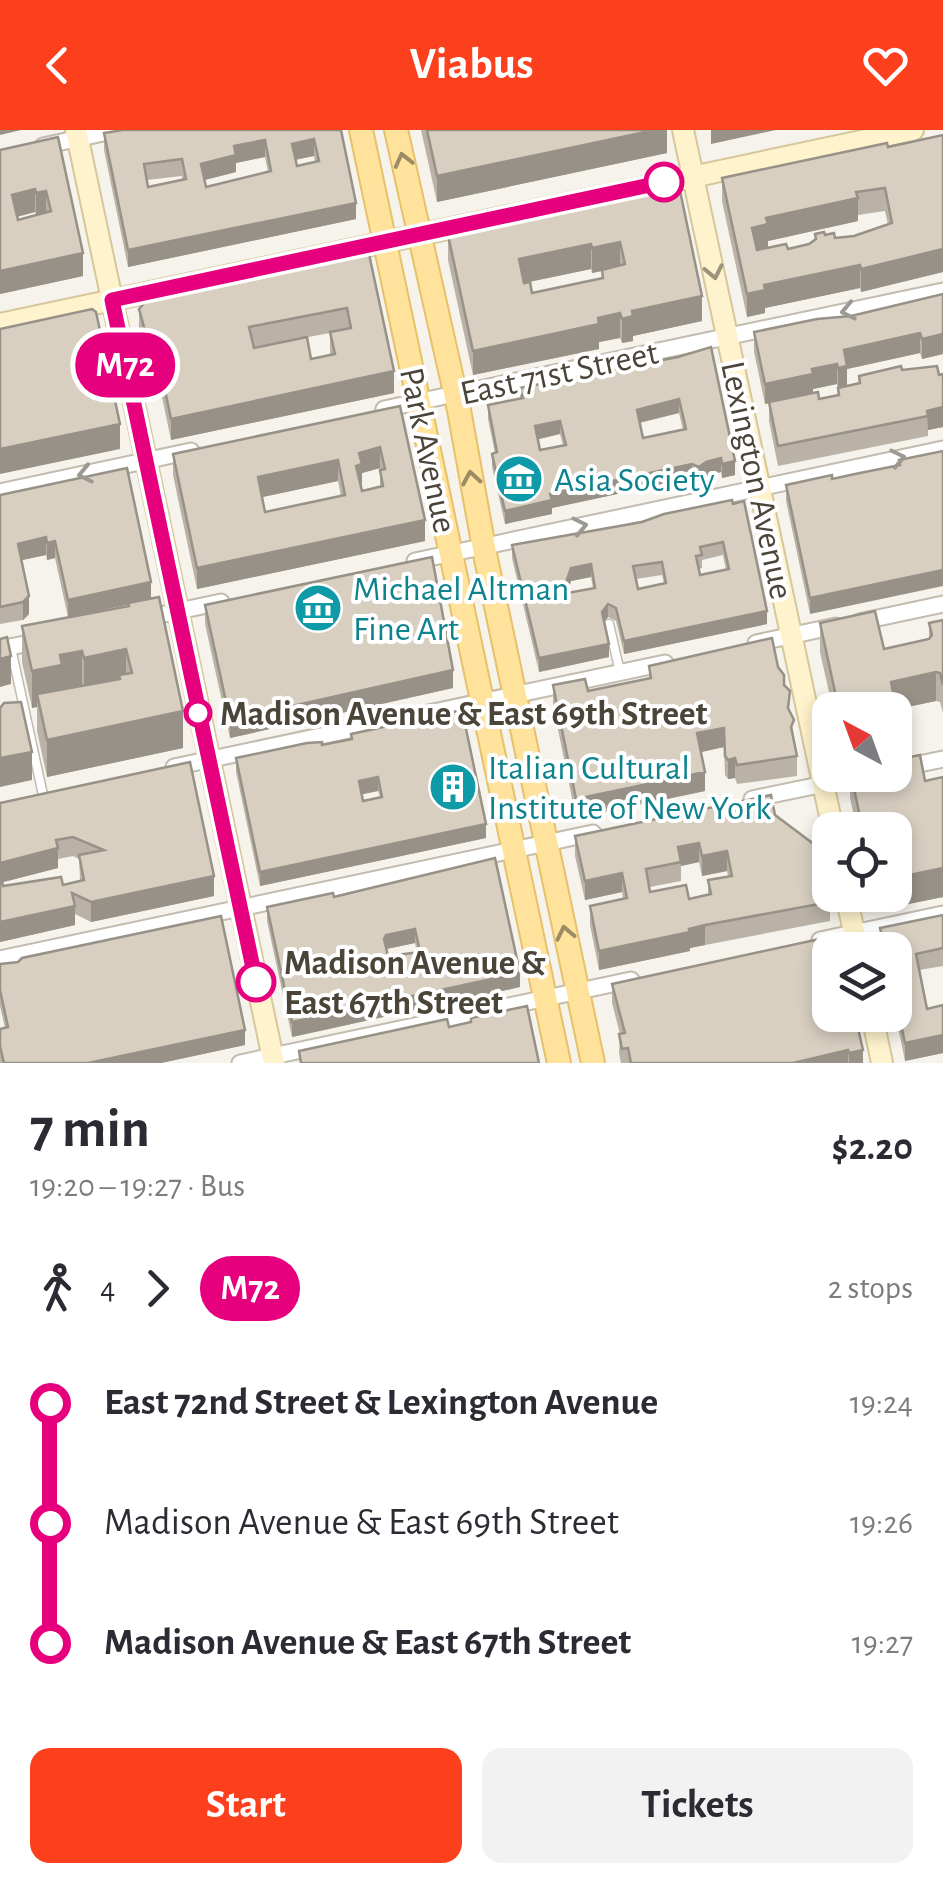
<!DOCTYPE html>
<html lang="en">
<head>
<meta charset="utf-8">
<style>
  body { margin:0; font-family:"Alegreya Sans",sans-serif; background:#f2f2f3; color:#2b2b33; height:100vh; display:flex; flex-direction:column; font-size:38px; white-space:nowrap }
  * { box-sizing:border-box; margin:0 }
  p { font-size:32px; color:#7c7c81 }
  .icon { flex:none; width:55px; height:55px; fill:none; stroke:currentColor; stroke-width:2; stroke-linecap:round; stroke-linejoin:round }
  .map { position:relative; height:933px; overflow:hidden }
  .drawer { display:flex; flex-direction:column; background:#fff; flex:1 }
  .drawer>* { flex:none }
  .badge { padding:0 20px; border-radius:32px; font-size:35px; line-height:65px }
  .needle { width:65px; rotate:319deg }
  .buttons { position:absolute; left:812px; top:562px; display:grid; gap:20px }
  .buttons a { display:grid; place-items:center; width:100px; height:100px; border-radius:20px; background:#fff; box-shadow:0 5px 15px #0003; font-size:50px }
  .map>.badge { position:absolute; translate:-50% -50%; box-shadow:0 0 0 5px #fff }
  .legs { display:flex; align-items:center; gap:15px; height:110px; padding:0 30px; font-size:32px }
  .legs p { margin-inline-start:auto }
  .overview { display:flex; align-items:center; justify-content:space-between; height:170px; padding:0 30px }
  h1 { font-size:55px; font-weight:700; line-height:75px }
  .button { display:flex; gap:20px; margin-top:auto; padding:20px 30px }
  .button a { flex:1; height:115px; border-radius:20px; background:#fc3f1d; color:#fff; font-size:40px; font-weight:700; line-height:115px; text-align:center }
  .button a+a { background:#f2f2f3; color:#2b2b33 }
  ul { padding:0 30px; list-style:none }
  li { display:flex; align-items:center; gap:35px; height:120px; font-size:38px }
  li i { display:grid; place-items:center; width:15px; height:100%; margin:0 12px; background:currentColor }
  li i::after { content:''; width:25px; height:25px; margin:-12px; border:8px solid; border-radius:50%; background:#fff }
  li p { margin-inline-start:auto }
  li:first-child i { background:linear-gradient(#0000 50%,currentColor 0) }
  li:last-child i { background:linear-gradient(currentColor 50%,#0000 0) }
  header { display:flex; justify-content:space-between; align-items:center; height:130px; padding:0 30px; background:#fc3f1d; color:#fff; font-size:45px; font-weight:700 }
  .map>svg:first-child { display:block }
  .lines { fill:none; stroke-linecap:round; stroke-linejoin:round }
  .lane-casing { stroke:#c2bbae; stroke-width:11 }
  .street-casing { stroke:#c2bbae; stroke-width:19 }
  .secondary-casing { stroke:#d6c79b; stroke-width:24 }
  .primary-casing { stroke:#e6c16a; stroke-width:26 }
  .lane { stroke:#fff; stroke-width:8 }
  .street { stroke:#fff; stroke-width:15 }
  .secondary { stroke:#fff3cd; stroke-width:20 }
  .primary { stroke:#ffe39c; stroke-width:22 }
  .wall { fill:#bab2a6; fill-rule:evenodd }
  .shaded-wall { fill:#979187 }
  .building { fill:#d8cfc1; stroke:#979187; stroke-width:2.5; fill-rule:evenodd }
  .oneway { stroke:#9c8c66 }
  .oneway2 { stroke:#9c937c }
  .oneway3 { stroke:#9c9892 }
  .line-1-casing { stroke:#fff; stroke-width:22 }
  .line-1 { stroke:#e6007e; stroke-width:15 }
  .stop-1-dot { fill:#fff; stroke:#e6007e; stroke-width:5 }
  .labels { text-anchor:middle; stroke-width:8; stroke-linejoin:round; paint-order:stroke }
  .street-label { font-size:35px; fill:#4b4439; stroke:#fff }
  .culture-label { font-size:35px; fill:#0d838f; stroke:#fff; text-anchor:start }
  .stop-label { font-size:35px; font-weight:bold; fill:#4b4439; stroke:#fff; text-anchor:start }
</style>
</head>
<body>
<header><svg class="icon" aria-label="back" viewBox="0 0 24 24"><path d="M15 5l-7 7 7 7"/></svg>Viabus<svg class="icon" aria-label="heart" viewBox="0 0 24 24"><path d="M12 20l-8-8c-3-5 5-10 8-4 3-6 11-1 8 4z"/></svg></header>
<div class="map">
<svg width="943" height="933" viewBox="0 0 943 933">
  <rect width="100%" height="100%" fill="#f6f3ec"/>
  <g class="lines">
    <!-- lane casing -->
    <g class="lane-casing">
      <g id="lane">
        <path d="M609,494L620,542"/>
        <path d="M11,518L43,665"/>
      </g>
    </g>
    <!-- street casing -->
    <g class="street-casing">
      <g id="street">
        <path d="M43,16L117,0"/>
        <path d="M384,279L943,161"/>
        <path d="M0,362L191,321"/>
        <path d="M415,431L943,319"/>
        <path d="M146,488L221,472"/>
        <path d="M859,492L943,474"/>
        <path d="M756,513L836,496"/>
        <path d="M0,519L40,511"/>
        <path d="M174,637L665,533"/>
        <path d="M895,639L943,629"/>
        <path d="M752,669L867,645"/>
        <path d="M820,810L943,784"/>
        <path d="M0,829L593,703"/>
        <path d="M240,933L631,850"/>
      </g>
    </g>
    <!-- secondary casing -->
    <g class="secondary-casing">
      <g id="secondary">
        <path d="M76,0L274,933"/>
        <path d="M683,0L833,700"/>
        <path d="M0,194L913,0"/>
        <path d="M846,765L858,820"/>
        <path d="M872,885L882,933"/>
      </g>
    </g>
    <!-- primary casing -->
    <g class="primary-casing">
      <g id="primary">
        <path d="M361,0L559,933"/>
        <path d="M396,0L459,280L486,429L593,933"/>
      </g>
    </g>
    <!-- lane -->
    <use href="#lane" class="lane"/>
    <!-- street -->
    <use href="#street" class="street"/>
    <!-- secondary -->
    <use href="#secondary" class="secondary"/>
    <!-- primary -->
    <use href="#primary" class="primary"/>
  </g>
  <!-- wall -->
  <g class="wall">
    <path d="M341,0L356,89L128,137L104,20V3ZM314,26L315,32L297,36L296,30ZM265,27L268,42L206,57L204,50L236,42V33ZM182,46V50L148,57L147,50Z"/>
    <path d="M421,0H667V23L437,72Z"/>
    <path d="M943,5V142L861,162L860,158L765,178V183L747,187L722,71V48ZM885,81L888,95L854,106L835,108L815,104V110L809,114L788,119L768,117V111L858,91V85Z"/>
    <path d="M58,7L83,146L0,164V20ZM35,82L36,85L18,90L17,87Z"/>
    <path d="M679,56L702,191L633,206V211L622,213L620,208L599,212V219L473,245L448,130V105ZM591,139L592,143L602,141V148L532,163L524,153Z"/>
    <path d="M369,124L394,263L171,310L162,267L157,268L149,248V235L139,200V179L159,169ZM330,203V225L311,229L254,217Z"/>
    <path d="M943,164V224L922,229L920,223L847,239V256L859,253V246L902,240L943,244V297L928,300V306L778,336L769,291V273L765,274L754,222V202L851,186ZM837,254L838,266L819,269L813,263V259Z"/>
    <path d="M678,227L735,345L722,348L721,342L706,346L699,351L692,348L552,378V384L505,394L492,337V324L495,323L488,289V275L520,268V258ZM679,283L683,300L643,308L640,293ZM560,304L563,315L540,320L538,309Z"/>
    <path d="M400,276L425,411L197,459L173,345V324ZM380,338V357L362,361V343ZM338,351L341,366L265,382L262,367Z"/>
    <path d="M943,321L810,484L786,371V355L832,349L899,335V330Z"/>
    <path d="M0,365L151,468L183,618L47,647L37,601V577L32,578L22,532V496L68,487L55,428L47,430L46,425L21,430L29,484L23,490L0,494ZM128,474V476L72,487Z"/>
    <path d="M732,370L767,494L624,524L616,491L608,487L604,492L609,527L539,542L512,428V415L642,392ZM723,425L726,440L700,445L699,439L702,438V430ZM662,445L664,454L638,459L636,449ZM591,447L593,458L567,464L571,451Z"/>
    <path d="M205,475L453,558L230,608L205,494Z"/>
    <path d="M943,490V583L940,572L936,571L897,579L899,620L895,580H833L820,522V493L884,519L929,508V493Z"/>
    <path d="M649,536L778,537L790,582L797,626V646L737,654L735,648L728,649L725,645L724,617L701,622L705,661L576,688L553,575V555L588,561L649,548Z"/>
    <path d="M351,604L486,708L260,756L236,642V628L322,615L351,609ZM378,661L380,667L363,671L362,664Z"/>
    <path d="M850,645H895L925,651L943,647V767L874,781L870,765H895V700H857L850,668Z"/>
    <path d="M0,673L214,766L91,792L75,784V795L0,812ZM73,726L79,729L80,750L63,755L3,756L2,752L58,738V729Z"/>
    <path d="M775,685L830,772V791L705,815L690,818V821L599,840L590,795V776L623,769L622,762L585,770L575,726V706ZM699,732L702,746L727,741L728,746L708,750V765L689,769L650,762V757L681,751V736Z"/>
    <path d="M334,767L520,843V857L292,907L267,791V777ZM415,813L417,823L388,826L387,819Z"/>
    <path d="M943,785V836L919,840L927,879L943,875V923L905,931L895,883V820H881L880,798Z"/>
    <path d="M838,805L863,933H621L619,923L620,904L612,873V854Z"/>
    <path d="M0,834L245,915L161,933H0V899L5,898L0,876Z"/>
  </g>
  <!-- shaded-wall -->
  <g class="shaded-wall">
    <path d="M0,0H21L0,5Z"/>
    <path d="M655,0H667V23L437,72V46Z"/>
    <path d="M711,0H776L711,14Z"/>
    <path d="M314,9V26L292,30V14Z"/>
    <path d="M265,10V27L236,33V42L201,51V34L234,16Z"/>
    <path d="M35,59V82L12,88V65Z"/>
    <path d="M46,61V84L36,86V63Z"/>
    <path d="M858,68V91L768,111V117L752,121V98L766,88Z"/>
    <path d="M356,73V89L128,137V120Z"/>
    <path d="M620,112V137L592,143V118Z"/>
    <path d="M591,114V139L519,154V129Z"/>
    <path d="M943,119V142L861,162V139Z"/>
    <path d="M83,123V146L0,164V141Z"/>
    <path d="M860,135V158L765,178V183L747,187V164L764,155Z"/>
    <path d="M702,166V191L633,206V211L622,213V189L632,181Z"/>
    <path d="M620,183V208L599,212V219L473,245V221Z"/>
    <path d="M920,203V223L847,239V256L838,258V238L844,220Z"/>
    <path d="M943,204V224L922,229V209Z"/>
    <path d="M837,234V254L813,259V263L765,274V254L812,239Z"/>
    <path d="M394,241V263L171,310V289Z"/>
    <path d="M162,246V267L157,268V247Z"/>
    <path d="M679,269V283L637,293V280Z"/>
    <path d="M943,277V297L928,300L927,281Z"/>
    <path d="M560,291V304L535,310V296Z"/>
    <path d="M120,294V319L0,344V319Z"/>
    <path d="M380,317V338L362,343V355L356,356V336L359,323Z"/>
    <path d="M721,328V342L706,346L699,351V337L706,332Z"/>
    <path d="M338,330V351L258,368V347Z"/>
    <path d="M735,331V345L722,348V334Z"/>
    <path d="M692,334V348L552,378V384L505,394V381L550,364Z"/>
    <path d="M425,390V411L197,459V438Z"/>
    <path d="M46,407V425L18,431V414Z"/>
    <path d="M55,411V428L47,430V413Z"/>
    <path d="M591,434V447L571,451L562,477V464L571,438Z"/>
    <path d="M943,440V456L810,484V468Z"/>
    <path d="M151,452V470L68,487V470Z"/>
    <path d="M29,466V484L23,490V472Z"/>
    <path d="M608,474V487L602,495V482Z"/>
    <path d="M767,481V494L624,524V511Z"/>
    <path d="M609,514V527L539,542V528Z"/>
    <path d="M126,519V556L84,565V528Z"/>
    <path d="M82,521V558L37,564V577L32,578V541L60,525Z"/>
    <path d="M11,526V554L0,557V529Z"/>
    <path d="M453,540V558L230,608V590Z"/>
    <path d="M936,542V571L893,580L891,552Z"/>
    <path d="M183,581V618L47,647V610Z"/>
    <path d="M899,592V620L895,621V593Z"/>
    <path d="M724,598V617L697,623V603Z"/>
    <path d="M32,622V650L0,657V628Z"/>
    <path d="M735,628V648L728,649V630Z"/>
    <path d="M705,642V661L576,688V669Z"/>
    <path d="M378,647V661L359,665V651Z"/>
    <path d="M486,694V708L260,756V742Z"/>
    <path d="M699,713V732L681,736L678,717Z"/>
    <path d="M58,718V738L0,753V733Z"/>
    <path d="M727,721V741L702,746V726Z"/>
    <path d="M943,738V767L874,781V765H895V748Z"/>
    <path d="M622,743V762L585,770V751Z"/>
    <path d="M214,746V766L91,792V772Z"/>
    <path d="M75,776V795L0,812V792Z"/>
    <path d="M705,795V815L690,818V821L599,840V821Z"/>
    <path d="M415,799V813L386,819L384,809L386,805Z"/>
    <path d="M520,843V857L292,907V892Z"/>
    <path d="M245,900V915L161,933H88Z"/>
    <path d="M943,905V923L905,931V913Z"/>
    <path d="M848,920V933H793Z"/>
    <path d="M863,920V933H849V923Z"/>
  </g>
  <!-- building -->
  <g class="building">
    <path d="M123,0H341L356,73L128,120L104,3ZM314,9L319,31L297,36L292,14ZM265,10L271,41L206,57L201,34L236,25L234,16ZM182,29L186,49L148,57L144,34Z"/>
    <path d="M427,0H655L437,46Z"/>
    <path d="M943,5V119L861,139L860,135L764,155L765,160L747,164L722,48L887,13L888,17ZM885,58L892,93L854,106L835,108L834,103L825,105L824,102L815,104L816,109L809,114L788,119L786,114L757,120L752,98L768,94L766,88L858,68L856,62Z"/>
    <path d="M58,7L83,123L0,141V20ZM35,59L36,63L46,61L51,81L18,90L12,65Z"/>
    <path d="M679,56L702,166L632,181L633,186L622,189L620,183L598,188L599,194L473,221L448,105ZM620,112L625,134L602,140L603,148L532,163L530,152L524,153L519,129L591,114L592,118Z"/>
    <path d="M369,124L394,241L171,289L162,246L157,247L149,226L150,218L139,179L149,168L159,169ZM347,178L351,198L330,202L335,224L311,229L307,207L254,218L249,197Z"/>
    <path d="M943,164V204L922,209L920,203L844,220L847,236L838,238L837,234L812,239L813,244L765,254L754,202L817,189L851,186Z"/>
    <path d="M92,179L96,182L120,294L0,319V199Z"/>
    <path d="M711,217L735,331L722,334L721,328L706,332L699,337L692,334L550,364L552,370L505,381L492,324L497,322L488,275L523,268L520,258L678,227ZM679,269L686,299L643,308L637,280ZM560,291L566,315L540,320L535,296Z"/>
    <path d="M901,236L902,240L937,236L939,245L943,244V277L927,281L928,286L778,316L769,272L818,262L819,269L839,265L838,258L860,253L859,246Z"/>
    <path d="M400,276L425,390L197,438L173,324ZM380,317L385,339L380,340L383,356L362,361L356,336L362,334L359,323ZM338,330L345,365L265,382L258,347Z"/>
    <path d="M943,321V440L810,468L786,355L832,345V349L855,344L900,335L899,330Z"/>
    <path d="M127,338L151,452L68,470L55,411L47,413L46,407L18,414L29,466L23,472L0,477V365Z"/>
    <path d="M732,370L733,374L744,371L767,481L624,511L616,478L608,474L602,482L609,514L539,528L512,415L642,392L664,384ZM723,412L729,439L700,445L696,426L702,425L700,417ZM662,432L666,453L638,459L633,436ZM591,434L595,458L562,464L571,438Z"/>
    <path d="M432,427L453,540L230,590L205,475Z"/>
    <path d="M159,467L183,581L47,610L37,564L120,549L119,545L132,543L126,519L84,528L82,521L60,525L62,535L32,541L22,496L129,476L128,473Z"/>
    <path d="M875,481L884,519L929,509L932,505L929,493L943,490V555L940,543L936,542L891,552L899,592L895,593V580H839L820,493Z"/>
    <path d="M7,507L11,526L0,529V509Z"/>
    <path d="M772,508L778,537L784,545V555L790,561L788,578L794,590L791,597L797,626L737,635L735,628L728,630L725,626L724,598L697,603L705,642L576,669L553,555L585,549L588,561L651,548L649,536Z"/>
    <path d="M21,572L32,622L0,628V578L4,573Z"/>
    <path d="M462,580L486,694L260,742L236,628L307,613L322,612V615L352,609L351,604ZM378,647L382,667L363,671L359,651Z"/>
    <path d="M920,625L925,651L943,647V738L895,748V700H863L851,645H895V630Z"/>
    <path d="M190,632L214,746L91,772L72,763L75,776L0,792V743L3,756L61,747L63,755L84,750L79,725L104,720L73,707L56,710L58,718L0,733V673Z"/>
    <path d="M771,665L775,685L819,718L830,772L705,795L689,799L690,802L599,821L590,776L627,768L622,743L585,751L575,706ZM699,713L702,726L727,721L732,746L708,750L711,764L689,769L686,755L650,762L646,739L681,732L678,717Z"/>
    <path d="M495,728L520,843L292,892L267,777L333,763L334,767L346,764ZM415,799L420,822L388,826L384,809L386,805Z"/>
    <path d="M943,785V818L916,824L927,879L943,875V905L905,913L895,866V820H885L880,798Z"/>
    <path d="M221,786L245,900L88,933H4L0,916V899L8,897L0,860V834L18,832L22,828Z"/>
    <path d="M838,805L841,820H830V885H855L863,920L849,923L848,920L793,933H631L628,918L622,919L619,904L625,903L612,854Z"/>
    <path d="M527,876L539,933H301L299,921L447,889L449,897L471,892V888Z"/>
  </g>
  <!-- one-way arrows -->
  <defs><path id="oneway-chevron" d="M-2-3.5L2.5 0L-2 3.5" fill="none" stroke-width="1.6" stroke-linecap="round" stroke-linejoin="round" transform="scale(2.5)"/></defs>
  <g class="oneway">
    <use href="#oneway-chevron" transform="translate(403 30) rotate(-104)"/>
    <use href="#oneway-chevron" transform="translate(471 348) rotate(-100)"/>
    <use href="#oneway-chevron" transform="translate(565 803) rotate(-102)"/>
  </g>
  <use class="oneway2" href="#oneway-chevron" transform="translate(714 142) rotate(78)"/>
  <g class="oneway3">
    <use href="#oneway-chevron" transform="translate(848 181) rotate(168)"/>
    <use href="#oneway-chevron" transform="translate(898 328) rotate(-12)"/>
    <use href="#oneway-chevron" transform="translate(85 344) rotate(168)"/>
    <use href="#oneway-chevron" transform="translate(580 396) rotate(-12)"/>
  </g>
  <g class="lines">
    <!-- line-1 casing -->
    <g class="line-1-casing">
      <path id="line-1" d="M256,852L112,170L664,52"/>
    </g>
    <!-- line-1 -->
    <use href="#line-1" class="line-1"/>
  </g>
  <!-- icons -->
  <defs>
    <g id="museum-disc" transform="scale(2.5)"><circle r="9.5" fill="#0f9aa8" stroke="#fff"/><path d="M0-6L6-3V-2H-6V-3ZM-5-1h2V3h-2ZM-1-1h2V3h-2ZM3-1h2V3H3ZM-6 4H6V6H-6Z" fill="#fff"/></g>
    <g id="building-disc" transform="scale(2.5)"><circle r="9.5" fill="#0f9aa8" stroke="#fff"/><path d="M-4-6H4V6H1V3H-1V6H-4ZM-2.5-4.3h1.7v1.8h-1.7ZM.8-4.3h1.7v1.8H.8ZM-2.5-1h1.7V.8h-1.7ZM.8-1h1.7V.8H.8Z" fill="#fff"/></g>
  </defs>
  <g fill-rule="evenodd">
    <use href="#museum-disc" x="519" y="349"/>
    <use href="#museum-disc" x="318" y="478"/>
    <use href="#building-disc" x="453" y="657"/>
  </g>
  <!-- markers -->
  <g class="stop-1-dot">
    <circle cx="664" cy="52" r="18"/>
    <circle cx="198" cy="583" r="12"/>
    <circle cx="256" cy="852" r="18"/>
  </g>
  <g class="labels">
    <!-- street labels -->
    <g class="street-label">
      <text transform="translate(559 242) rotate(-12)" y="12">East 71st Street</text>
      <text transform="translate(429 320) rotate(78)" y="12">Park Avenue</text>
      <text transform="translate(758 350) rotate(78)" y="12">Lexington Avenue</text>
    </g>
    <!-- culture labels -->
    <g class="culture-label">
      <text x="554" y="361">Asia Society</text>
      <text x="353" y="470">Michael Altman<tspan x="353" dy="40">Fine Art</tspan></text>
      <text x="488" y="649">Italian Cultural<tspan x="488" dy="40">Institute of New York</tspan></text>
    </g>
    <!-- stop labels -->
    <g class="stop-label">
      <text x="220" y="595">Madison Avenue &amp; East 69th Street</text>
      <text x="284" y="844">Madison Avenue &amp;<tspan x="284" dy="40">East 67th Street</tspan></text>
    </g>
  </g>
</svg>
<div class="buttons">
<a><svg class="needle" viewBox="-14 -14 28 28"><path d="M0-13l5 13h-10z" fill="#e53935"/><path d="M0 13l5-13h-10z" fill="#7c7c81"/></svg></a>
<a><svg class="icon" aria-label="locate" viewBox="0 0 24 24"><circle cx="12" cy="12" r="6"/><path d="M12 2v4M12 18v4M2 12h4M18 12h4"/></svg></a>
<a><svg class="icon" aria-label="layers" viewBox="0 0 24 24"><path d="M12 4l9 5-9 5-9-5zM3 14l9 5 9-5"/></svg></a>
</div>
<b class="badge" style="left:125px;top:235px;background:#e6007e;color:#fff">M72</b>
</div>
<section class="drawer">
<div class="overview"><div><h1>7 min</h1><p>19:20 – 19:27 · Bus</p></div><b>$2.20</b></div>
<div class="legs"><svg class="icon" aria-label="walk" viewBox="0 0 24 24"><circle cx="13" cy="4" r="2"/><path d="M13 8l-2 6 4 7M11 14l-3 7M7 12l3-4h3l4 4"/></svg>4<svg class="icon" aria-label="forward" viewBox="0 0 24 24"><path d="M9 5l7 7-7 7"/></svg><b class="badge" style="background:#e6007e;color:#fff">M72</b><p>2 stops</p></div>
<ul>
<li><i style="color:#e6007e"></i><b>East 72nd Street &amp; Lexington Avenue</b><p>19:24</p></li>
<li><i style="color:#e6007e"></i><span>Madison Avenue &amp; East 69th Street</span><p>19:26</p></li>
<li><i style="color:#e6007e"></i><b>Madison Avenue &amp; East 67th Street</b><p>19:27</p></li>
</ul>
<div class="button"><a>Start</a><a>Tickets</a></div>
</section>
</body>
</html>
